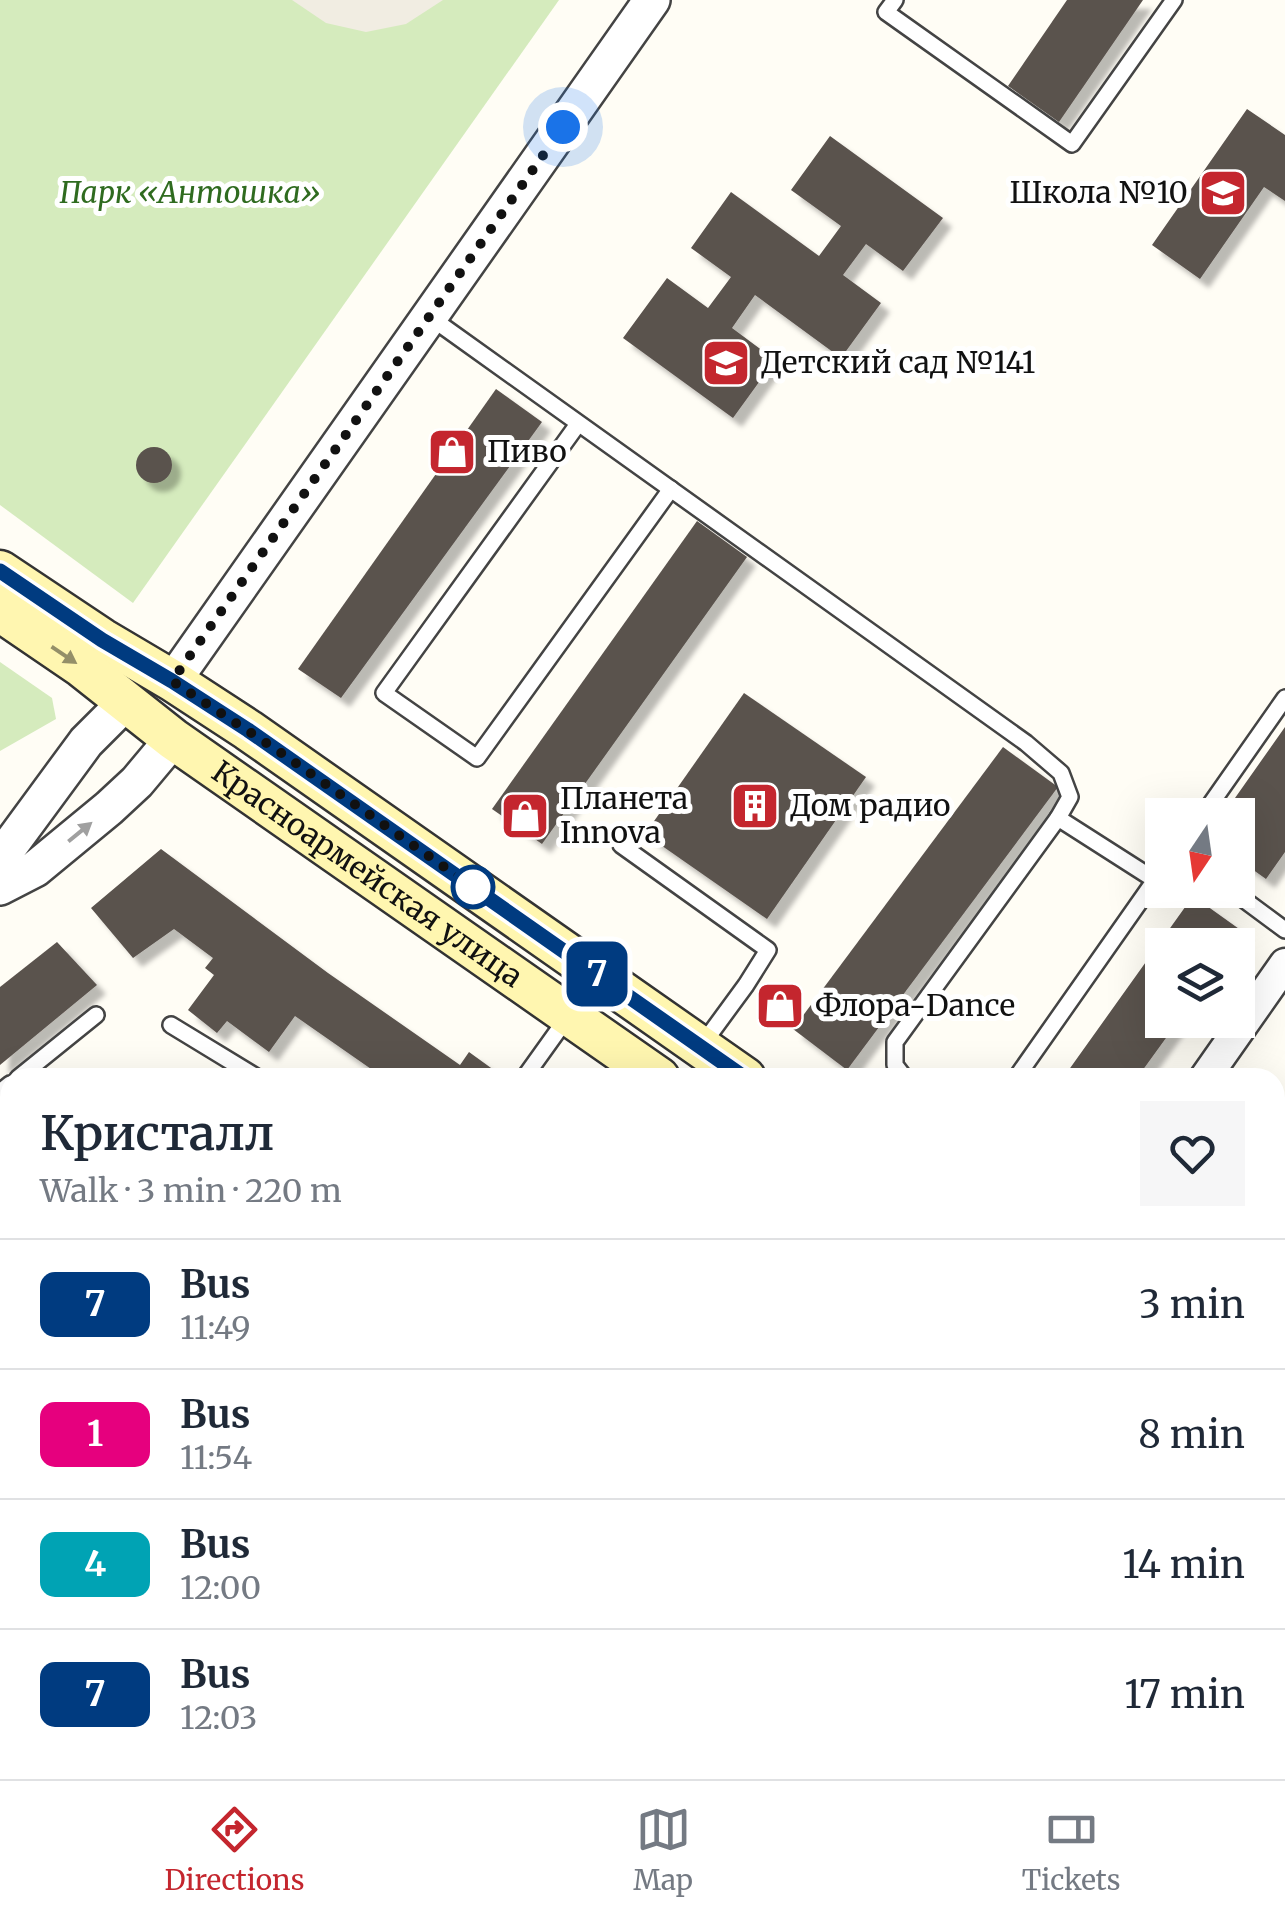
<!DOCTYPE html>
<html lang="en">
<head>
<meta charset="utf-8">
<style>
  body { margin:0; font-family:Merriweather,serif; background:#f6f6f7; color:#1f2937; height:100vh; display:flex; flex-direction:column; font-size:38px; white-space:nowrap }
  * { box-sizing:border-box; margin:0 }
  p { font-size:32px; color:#747a83 }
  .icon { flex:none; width:55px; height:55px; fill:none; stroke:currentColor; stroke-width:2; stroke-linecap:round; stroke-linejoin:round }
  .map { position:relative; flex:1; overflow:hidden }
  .sheet { position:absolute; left:0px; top:1068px; width:1285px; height:712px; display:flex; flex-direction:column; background:#fff; border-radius:30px 30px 0 0; box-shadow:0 10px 40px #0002 }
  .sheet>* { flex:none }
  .badge { padding:0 20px; border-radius:15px; font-size:35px; line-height:65px }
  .needle { width:65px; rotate:193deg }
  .tools { position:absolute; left:1145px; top:798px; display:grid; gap:20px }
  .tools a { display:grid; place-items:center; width:110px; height:110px; border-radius:0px; background:#fff; box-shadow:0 10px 40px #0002; font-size:50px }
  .you { position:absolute; width:50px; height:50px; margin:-25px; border:8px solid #fff; border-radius:50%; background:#1a73e8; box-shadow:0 0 0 15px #1a73e833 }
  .map>.badge { position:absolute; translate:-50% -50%; box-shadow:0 0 0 5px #fff }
  .round { display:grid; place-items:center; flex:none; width:105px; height:105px; border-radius:0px; background:#f6f6f7 }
  .head { display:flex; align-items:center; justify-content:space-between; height:170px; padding:0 40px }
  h1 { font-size:48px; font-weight:600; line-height:75px }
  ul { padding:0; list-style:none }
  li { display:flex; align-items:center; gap:30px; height:130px; padding:0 40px; border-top:2px solid #e0e1e3 }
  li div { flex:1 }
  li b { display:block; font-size:38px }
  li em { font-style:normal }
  li .badge { min-width:110px; font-weight:700; text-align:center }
  .tab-bar { display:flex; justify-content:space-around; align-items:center; height:140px; border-top:2px solid #e0e1e3; background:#fff; font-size:28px; color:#747a83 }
  .tab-bar a { display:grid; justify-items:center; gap:5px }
  .tab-bar .current { color:#c4262e }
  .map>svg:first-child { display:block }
  .green { fill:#d5ebbd }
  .pitch { fill:#e6f2cf }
  .plaza { fill:#f1ede2 }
  .building { fill:#5a524d; filter:url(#shadow) }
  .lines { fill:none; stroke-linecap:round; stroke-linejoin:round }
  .service-casing { stroke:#444; stroke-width:20 }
  .minor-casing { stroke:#444; stroke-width:35 }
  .tertiary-casing { stroke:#444; stroke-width:40 }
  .secondary-casing { stroke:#333; stroke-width:45 }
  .service { stroke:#fff; stroke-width:15 }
  .minor { stroke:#fff; stroke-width:30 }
  .tertiary { stroke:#fff; stroke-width:35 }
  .secondary { stroke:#fff6b0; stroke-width:40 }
  .oneway { fill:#948f68 }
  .oneway2 { fill:#a0a0a0 }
  .line-casing { stroke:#fff; stroke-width:22 }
  .line { stroke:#003b80; stroke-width:15 }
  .walk { stroke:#111; stroke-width:10; stroke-dasharray:0 18 }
  .stop-dot { fill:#fff; stroke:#003b80; stroke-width:5 }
  .labels { text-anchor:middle; stroke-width:10; stroke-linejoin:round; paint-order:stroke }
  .park-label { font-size:30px; font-style:italic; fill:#2f6b1f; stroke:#fff }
  .poi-label { font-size:30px; fill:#111; stroke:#fff; text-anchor:start }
  .street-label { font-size:30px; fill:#111; stroke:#fff }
</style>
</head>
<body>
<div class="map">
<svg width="1285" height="1779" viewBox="0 0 1285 1779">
  <defs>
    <filter id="shadow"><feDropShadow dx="9" dy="9" stdDeviation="2.5" flood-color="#0004"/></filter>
  </defs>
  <rect width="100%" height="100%" fill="#fffdf5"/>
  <!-- green -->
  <g class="green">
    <path d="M0,0H559L133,603L0,505Z"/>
    <path d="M0,662L52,698L56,719L0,751Z"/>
  </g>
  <!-- pitch -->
  <path class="pitch" d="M10,1710V1770H69L58,1779H3L0,1775V1719Z"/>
  <!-- plaza -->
  <path class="plaza" d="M292,0H443L406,24L366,32L326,23Z"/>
  <!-- building -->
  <g class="building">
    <path d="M1067,0H1143L1059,122L1008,86Z"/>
    <path d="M1247,109L1285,135V201L1264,187L1200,279L1152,245Z"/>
    <path d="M830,136L943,218L903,271L866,244L843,275L881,303L841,358L755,295L732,328L775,360L733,418L623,338L667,278L708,308L731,277L691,248L731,192L819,256L841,226L791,190Z"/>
    <path d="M496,389L542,422L341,698L298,669Z"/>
    <circle cx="154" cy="465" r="18"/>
    <path d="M697,521L747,557L542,844L492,809Z"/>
    <path d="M744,693L866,777L767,919L645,834Z"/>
    <path d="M1285,727V852L1266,879L1238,859V815H1223Z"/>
    <path d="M1003,747L1058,787L847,1070L793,1029Z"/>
    <path d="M161,849L328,973L460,1065L469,1052L498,1073L495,1078H384L295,1016L269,1052L227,1021L217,1033L188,1010L214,975L205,968L213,958L174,929L133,958L91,908Z"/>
    <path d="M1193,896L1242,931L1232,945H1162V1020H1179L1137,1078H1063Z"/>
    <path d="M57,942L97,985L0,1065V987Z"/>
    <path d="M1285,1109V1213L1275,1227V1123Z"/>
    <path d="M1285,1344V1374L1275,1367V1359Z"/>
    <path d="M10,1560V1632L0,1621V1568Z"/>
    <path d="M520,1770H529L541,1779H513Z"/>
    <path d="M792,1770H861L854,1779H786Z"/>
    <path d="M1135,1770H1236L1230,1779H1128Z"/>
  </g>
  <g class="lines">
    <!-- service casing -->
    <g class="service-casing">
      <g id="service">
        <path d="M895,0L886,12L1072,144L1174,0"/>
        <path d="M430,317L1026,743L1061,773L1070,797L1058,818L1155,880L1162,871"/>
        <path d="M578,424L384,693L477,758L671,489"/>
        <path d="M1203,815L1285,698"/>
        <path d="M621,845L768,950L746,985L702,1045"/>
        <path d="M1231,890L1285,930"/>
        <path d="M171,1025L258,1078"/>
        <path d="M18,1078L96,1015"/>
        <path d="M524,1078L567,1018"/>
        <path d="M905,1078L895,1065V1042L1058,818"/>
        <path d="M1016,1078L1155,880"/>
        <path d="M0,1092L10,1084"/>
        <path d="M0,1353L10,1365"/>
        <path d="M1275,1660L1285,1647"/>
        <path d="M1275,1745L1285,1752"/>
        <path d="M602,1770L615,1779"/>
        <path d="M488,1779L494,1770"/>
        <path d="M889,1779L896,1770"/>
        <path d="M1089,1779L1095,1770"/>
      </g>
    </g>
    <!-- minor casing -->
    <g class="minor-casing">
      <g id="minor">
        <path d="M1205,1078L1285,964"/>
        <path d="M704,1779L710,1770"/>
      </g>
    </g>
    <!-- tertiary casing -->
    <g class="tertiary-casing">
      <g id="tertiary">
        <path d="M173,681L652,0"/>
        <path d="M0,859L86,742L126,702"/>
        <path d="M0,887L35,869L109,808L137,782L173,739"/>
      </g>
    </g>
    <!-- secondary casing -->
    <g class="secondary-casing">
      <g id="secondary">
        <path d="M0,571L102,639L173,681L248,730L745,1078"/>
        <path id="s1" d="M0,611L82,667L173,739L659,1078"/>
        <path d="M1275,1446L1285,1453"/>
        <path d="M1275,1505L1285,1512"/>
      </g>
    </g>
    <!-- service -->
    <use href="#service" class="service"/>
    <!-- minor -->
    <use href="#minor" class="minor"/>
    <!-- tertiary -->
    <use href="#tertiary" class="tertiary"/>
    <!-- secondary -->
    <use href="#secondary" class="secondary"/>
  </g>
  <!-- one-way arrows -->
  <defs><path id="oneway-solid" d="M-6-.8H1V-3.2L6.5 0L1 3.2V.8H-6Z" transform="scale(2.5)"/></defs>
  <use class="oneway" href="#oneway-solid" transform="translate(64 655) rotate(34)"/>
  <use class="oneway2" href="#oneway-solid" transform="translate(80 832) rotate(-39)"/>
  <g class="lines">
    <!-- line casing -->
    <g class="line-casing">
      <path id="line" d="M0,571L102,640L172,681L248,730L745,1078"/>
    </g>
    <!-- line -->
    <use href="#line" class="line"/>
    <!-- walk -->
    <path class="walk" d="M473,887L277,750L172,681L563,127"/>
  </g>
  <!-- icons -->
  <defs>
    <g id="school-square" transform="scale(2.5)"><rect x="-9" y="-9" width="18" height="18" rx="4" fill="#c4262e" stroke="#fff"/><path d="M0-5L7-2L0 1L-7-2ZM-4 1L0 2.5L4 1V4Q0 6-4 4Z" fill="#fff"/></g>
    <g id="shop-square" transform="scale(2.5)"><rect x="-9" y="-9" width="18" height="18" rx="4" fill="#c4262e" stroke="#fff"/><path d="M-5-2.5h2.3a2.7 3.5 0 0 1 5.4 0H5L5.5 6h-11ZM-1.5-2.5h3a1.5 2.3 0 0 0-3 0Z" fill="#fff"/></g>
    <g id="building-square" transform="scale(2.5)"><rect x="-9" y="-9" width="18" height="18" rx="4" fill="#c4262e" stroke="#fff"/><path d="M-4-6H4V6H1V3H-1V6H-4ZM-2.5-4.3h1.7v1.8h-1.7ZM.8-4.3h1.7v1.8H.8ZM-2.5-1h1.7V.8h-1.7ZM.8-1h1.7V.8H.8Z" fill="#fff"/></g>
  </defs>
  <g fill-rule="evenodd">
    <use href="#school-square" x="1223" y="193"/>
    <use href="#school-square" x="726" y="363"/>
    <use href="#shop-square" x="452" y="452"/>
    <use href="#building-square" x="755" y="806"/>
    <use href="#shop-square" x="525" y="816"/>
    <use href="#shop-square" x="780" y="1006"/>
  </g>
  <!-- markers -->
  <circle class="stop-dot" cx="473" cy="887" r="20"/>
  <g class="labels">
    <!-- park labels -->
    <g class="park-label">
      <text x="190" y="203">Парк «Антошка»</text>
    </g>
    <!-- poi labels -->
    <g class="poi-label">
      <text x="1188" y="203" text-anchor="end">Школа №10</text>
      <text x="761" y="373">Детский сад №141</text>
      <text x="487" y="462">Пиво</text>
      <text x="560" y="809">Планета<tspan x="560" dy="34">Innova</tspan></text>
      <text x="790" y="816">Дом радио</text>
      <text x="815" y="1016">Флора-Dance</text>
    </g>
    <!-- street labels -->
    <g class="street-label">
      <text dy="10" stroke="none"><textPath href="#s1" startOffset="452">Красноармейская улица</textPath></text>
    </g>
  </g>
</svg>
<div class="tools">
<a><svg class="needle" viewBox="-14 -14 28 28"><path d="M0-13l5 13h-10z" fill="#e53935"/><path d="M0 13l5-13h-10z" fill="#747a83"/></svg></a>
<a><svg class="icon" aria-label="layers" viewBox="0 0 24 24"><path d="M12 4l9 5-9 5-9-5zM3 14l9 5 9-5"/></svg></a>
</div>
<div class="you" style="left:563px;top:127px"></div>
<b class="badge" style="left:597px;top:974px;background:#003b80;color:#fff">7</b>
<section class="sheet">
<div class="head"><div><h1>Кристалл</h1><p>Walk · 3 min · 220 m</p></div><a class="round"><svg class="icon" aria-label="heart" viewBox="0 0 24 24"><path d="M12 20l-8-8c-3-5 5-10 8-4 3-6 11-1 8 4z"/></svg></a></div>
<ul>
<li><span class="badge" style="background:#003b80;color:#fff">7</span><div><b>Bus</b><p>11:49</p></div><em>3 min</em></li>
<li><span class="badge" style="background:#e6007e;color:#fff">1</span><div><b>Bus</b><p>11:54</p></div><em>8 min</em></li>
<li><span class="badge" style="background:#00a3b4;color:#fff">4</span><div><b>Bus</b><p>12:00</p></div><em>14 min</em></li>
<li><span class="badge" style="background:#003b80;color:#fff">7</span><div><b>Bus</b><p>12:03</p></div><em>17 min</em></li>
</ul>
</section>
</div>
<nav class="tab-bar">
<a class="current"><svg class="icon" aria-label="directions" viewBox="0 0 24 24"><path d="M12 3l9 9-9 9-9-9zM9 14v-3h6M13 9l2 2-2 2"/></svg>Directions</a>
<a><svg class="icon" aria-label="map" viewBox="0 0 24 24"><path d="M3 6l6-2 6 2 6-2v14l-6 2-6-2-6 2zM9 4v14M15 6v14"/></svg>Map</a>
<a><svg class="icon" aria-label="tickets" viewBox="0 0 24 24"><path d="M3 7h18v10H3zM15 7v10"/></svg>Tickets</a>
</nav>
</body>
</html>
